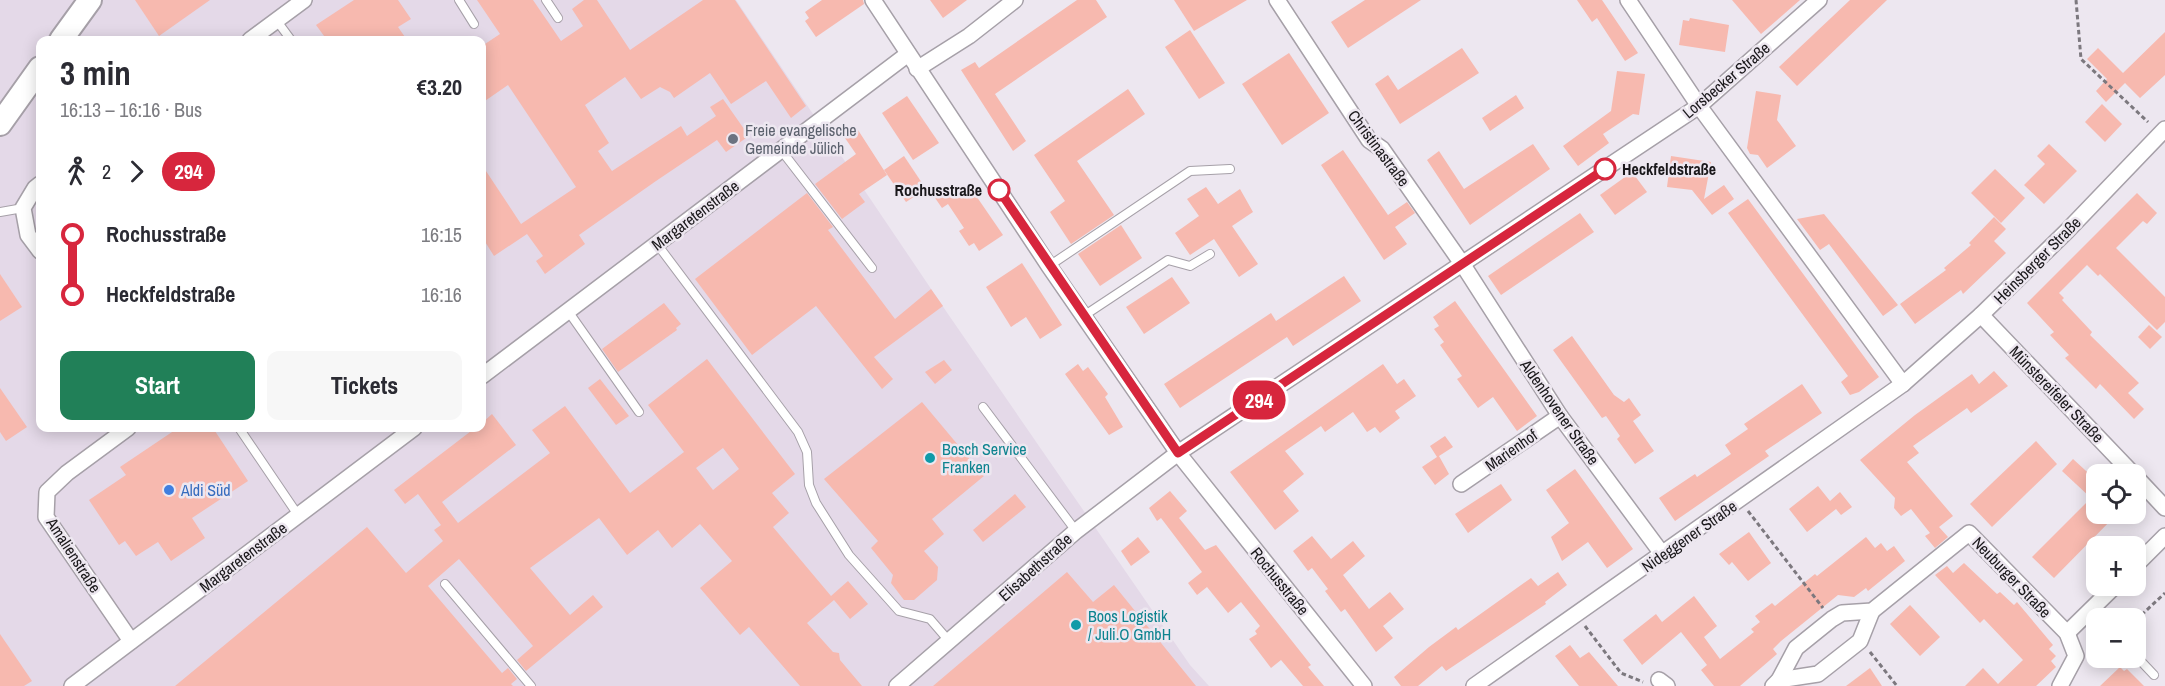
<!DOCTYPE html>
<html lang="en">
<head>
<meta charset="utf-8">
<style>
  body { margin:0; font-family:"Archivo Narrow",sans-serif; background:#f7f7f7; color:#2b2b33; height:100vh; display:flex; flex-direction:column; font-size:22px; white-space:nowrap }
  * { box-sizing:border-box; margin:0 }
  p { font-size:20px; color:#7c7c81 }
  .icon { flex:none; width:33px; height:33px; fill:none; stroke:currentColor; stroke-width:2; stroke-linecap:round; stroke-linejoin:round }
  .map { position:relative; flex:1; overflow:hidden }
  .side { position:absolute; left:36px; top:36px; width:450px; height:396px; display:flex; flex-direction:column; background:#fff; border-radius:12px; box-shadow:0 3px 15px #0003 }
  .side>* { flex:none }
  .badge { padding:0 12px; border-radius:20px; font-size:21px; line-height:39px }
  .buttons { position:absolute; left:2086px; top:464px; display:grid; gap:12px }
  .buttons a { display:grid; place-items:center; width:60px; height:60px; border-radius:12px; background:#fff; box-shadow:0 3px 15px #0003; font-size:30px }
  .map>.badge { position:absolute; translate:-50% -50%; box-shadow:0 0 0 3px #fff }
  .legs { display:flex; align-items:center; gap:9px; height:66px; padding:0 24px; font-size:20px }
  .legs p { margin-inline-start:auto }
  .summary { display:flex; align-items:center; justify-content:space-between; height:102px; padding:0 24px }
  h1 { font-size:33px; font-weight:700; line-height:45px }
  .primary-button { display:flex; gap:12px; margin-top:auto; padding:12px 24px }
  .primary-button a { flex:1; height:69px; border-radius:12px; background:#218058; color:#fff; font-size:24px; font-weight:700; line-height:69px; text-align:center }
  .primary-button a+a { background:#f7f7f7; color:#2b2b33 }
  ul { padding:0 24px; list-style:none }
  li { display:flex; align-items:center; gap:21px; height:60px; font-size:22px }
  li i { display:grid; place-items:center; width:9px; height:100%; margin:0 8px; background:currentColor }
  li i::after { content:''; width:15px; height:15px; margin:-8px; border:4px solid; border-radius:50%; background:#fff }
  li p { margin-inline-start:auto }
  li:first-child i { background:linear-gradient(#0000 50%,currentColor 0) }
  li:last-child i { background:linear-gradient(currentColor 50%,#0000 0) }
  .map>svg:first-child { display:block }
  .built { fill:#e4d9e8; fill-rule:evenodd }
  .building { fill:#f7b9af; fill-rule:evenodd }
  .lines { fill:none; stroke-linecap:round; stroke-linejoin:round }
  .service-casing { stroke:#a6a0a8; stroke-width:10 }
  .minor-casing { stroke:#a6a0a8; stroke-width:18 }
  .primary-casing { stroke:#a6a0a8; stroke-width:26 }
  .path { stroke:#7c787e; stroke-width:3; stroke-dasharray:4.5 3; stroke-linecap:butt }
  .service { stroke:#fff; stroke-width:8 }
  .minor { stroke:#fff; stroke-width:15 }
  .primary { stroke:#fff; stroke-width:22 }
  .line-1-casing { stroke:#fff; stroke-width:14 }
  .line-1 { stroke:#d7263d; stroke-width:9 }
  .worship-dot { fill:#6b7280; stroke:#ede7f0; stroke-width:2 }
  .stop-1-dot { fill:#fff; stroke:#d7263d; stroke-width:3 }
  .culture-dot { fill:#0f9aa8; stroke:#ede7f0; stroke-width:2 }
  .shop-dot { fill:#3f7fe0; stroke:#ede7f0; stroke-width:2 }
  .labels { text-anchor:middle; stroke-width:5; stroke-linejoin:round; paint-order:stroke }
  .street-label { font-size:16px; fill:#1a181b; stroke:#ede7f0 }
  .worship-label { font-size:16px; fill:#5b616d; stroke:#ede7f0; text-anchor:start }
  .stop-label { font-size:16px; font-weight:bold; fill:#1a181b; stroke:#ede7f0; text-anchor:start }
  .culture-label { font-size:16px; fill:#0d838f; stroke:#ede7f0; text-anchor:start }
  .shop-label { font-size:16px; fill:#366cbe; stroke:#ede7f0; text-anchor:start }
</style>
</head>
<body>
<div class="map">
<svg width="2165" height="686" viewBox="0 0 2165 686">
  <rect width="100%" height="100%" fill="#ede7f0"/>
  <!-- built -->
  <path class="built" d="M0,0H736L948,314L1190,665L1209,686H0ZM40,40H482V428H40Z"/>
  <!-- building -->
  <g class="building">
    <path d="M135,0H210L159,36Z"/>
    <path d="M354,0H398L411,19L398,27L407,40H327L316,25Z"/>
    <path d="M477,0H533L561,41L583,26L572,9L584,0H597L630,50L703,0H735L806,106L791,118L766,81L731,104L710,73L674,98L670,92L660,87L641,99L625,77L585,105L609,143L598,151L612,171L681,126L687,136L716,116L710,107L723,99L749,136L726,152L717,140L656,181L579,235L585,244L545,274L536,261L543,256L527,234L494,256L482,237V165L521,224L576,187L508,85L482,103V46L500,34Z"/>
    <path d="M822,0H863L864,4L816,37L805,21L809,18L805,12Z"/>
    <path d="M930,0H967L943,18Z"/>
    <path d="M1077,0H1096L1107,17L995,94L1026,141L1013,151L961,70L975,62L979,68Z"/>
    <path d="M1174,0H1247L1194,31Z"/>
    <path d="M1365,0H1421L1348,48L1331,22Z"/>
    <path d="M1577,0H1602L1638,53L1625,61L1597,18L1592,22Z"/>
    <path d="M1732,0H1800L1761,34Z"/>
    <path d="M1850,0H1887L1797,86L1779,67Z"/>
    <path d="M1690,18L1729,25L1725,52L1679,45L1683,20L1689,21Z"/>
    <path d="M1190,30L1225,83L1199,99L1165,47Z"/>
    <path d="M2165,32V75L2140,98L2125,83L2106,102L2096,91L2107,79L2087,59L2098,48L2123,73Z"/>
    <path d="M1462,48L1479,73L1400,124L1375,84L1388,75L1398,90Z"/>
    <path d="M1289,53L1329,113L1282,145L1242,84Z"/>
    <path d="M1617,71L1645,74L1639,115L1633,114L1603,134L1609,143L1578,166L1563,146L1611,111Z"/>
    <path d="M1128,89L1145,114L1077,161L1114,215L1071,244L1050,212L1065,201L1034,155Z"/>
    <path d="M1756,91L1781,95L1777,120L1796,146L1767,168L1758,155L1750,154L1747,148Z"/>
    <path d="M1516,95L1524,108L1490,131L1482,118Z"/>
    <path d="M907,96L939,143L913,160L882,113Z"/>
    <path d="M2102,104L2122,124L2105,142L2085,122Z"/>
    <path d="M858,130L887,175L859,194L865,202L842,219L815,184L856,154L845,138Z"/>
    <path d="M1533,144L1550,169L1470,225L1427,160L1439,151L1464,189Z"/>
    <path d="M2049,144L2077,171L2044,204L2024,185L2045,164L2037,156Z"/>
    <path d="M1343,150L1388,215L1407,202L1415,213L1395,227L1407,244L1384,260L1321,165Z"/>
    <path d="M904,156L926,189L906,202L884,170Z"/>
    <path d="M1671,156L1711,162L1704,199L1724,185L1734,199L1712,215L1692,190L1667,187Z"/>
    <path d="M1995,169L2025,198L2001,223L1971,193Z"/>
    <path d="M1632,172L1647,192L1615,215L1600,195Z"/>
    <path d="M949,185L957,196L970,187L1003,235L979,251L974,243L969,246L959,231L964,228L948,204L942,208L933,195Z"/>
    <path d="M1206,187L1218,204L1240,189L1253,212L1232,226L1258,264L1239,277L1214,239L1190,255L1175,233L1199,216L1187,199Z"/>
    <path d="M807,193L833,227L828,230L895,319L931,289L943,306L874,357L893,379L882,389L816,306L752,355L695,279Z"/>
    <path d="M2137,193L2157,213L2147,224L2143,221L2116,248L2165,297V322L2157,330L2100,274L2098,276L2087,265L2059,293L2064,298L2062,300L2092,332L2090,335L2139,383L2128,393L2144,409L2134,419L2100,384L2096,389L2065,358L2069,355L2050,335L2054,332L2027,303Z"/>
    <path d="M1748,199L1879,377L1859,392L1850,395L1841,382L1848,376L1728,213Z"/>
    <path d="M1580,213L1594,232L1501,295L1488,276Z"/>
    <path d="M1824,214L1898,305L1883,316L1829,244L1820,250L1797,219Z"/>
    <path d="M1994,217L2006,229L1994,241L2006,253L1963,294L1961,290L1915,324L1900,304L1946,270L1944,268L1971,245L1969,243Z"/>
    <path d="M1121,225L1142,258L1100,286L1078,254Z"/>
    <path d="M1022,263L1062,325L1040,339L1026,317L1011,327L986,287Z"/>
    <path d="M0,274L22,307L0,321Z"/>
    <path d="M1344,276L1361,301L1293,346L1287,337L1180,408L1164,384L1271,313L1276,321Z"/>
    <path d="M1172,277L1190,303L1144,334L1126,307Z"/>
    <path d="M1455,301L1537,416L1517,431L1493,397L1478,408L1457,379L1462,376L1440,345L1444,342L1434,329L1439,326L1433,317Z"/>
    <path d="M664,303L681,324L676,328L677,330L618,372L602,349Z"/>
    <path d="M2149,325L2162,337L2150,349L2138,337Z"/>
    <path d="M1572,336L1614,395L1624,402L1629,398L1641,415L1633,421L1654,451L1635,464L1617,439L1620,436L1606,416L1602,418L1553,350Z"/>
    <path d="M707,359L795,474L772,493L789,513L773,527L831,596L848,581L868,604L850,619L834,600L807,623L833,652L839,653L840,660L862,686H800L749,627L740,635L700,588L732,561L700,524L672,548L658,530L627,555L599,518L530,568L570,615L593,595L603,607L526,671L517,660L533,646L459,559L428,586L502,673L508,668L517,679L511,684L513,686H175L367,527L406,573L443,541L434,530L441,525L418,494L405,504L394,490L475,428H482V423L492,414L516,445L442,502L458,523L550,453L532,430L565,406L630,493L684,452L648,405ZM723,448L739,469L713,490L696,468Z"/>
    <path d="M944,360L952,370L935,384L925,372Z"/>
    <path d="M1078,364L1083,371L1088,367L1108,394L1105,397L1123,427L1109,435L1065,374Z"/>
    <path d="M1383,364L1397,384L1404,379L1416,396L1395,411L1400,418L1380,433L1375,427L1367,432L1353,412L1325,432L1321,426L1285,451L1304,474L1283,491L1299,511L1275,530L1230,472Z"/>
    <path d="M1994,371L2008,386L1971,413L1967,408L1913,446L1919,453L1907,462L1953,516L1939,527L1948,537L1935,548L1925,536L1930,533L1911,509L1901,516L1894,508L1895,498L1860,460L1915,415L1972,374L1979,384Z"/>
    <path d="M600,379L629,416L616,425L588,388Z"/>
    <path d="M1802,384L1822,413L1765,451L1769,456L1675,521L1659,498L1695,474L1697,477L1731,454L1725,445L1748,429L1744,424Z"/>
    <path d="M0,388L27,427L6,441L0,432Z"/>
    <path d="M922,402L984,476L932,519L944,534L924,551L938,567L937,580L914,600H904L891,583L893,575L871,548L878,541L824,479Z"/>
    <path d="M178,428H213L248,481L192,518L205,538L171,561L158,542L136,556L125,541L119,545L89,500L126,475L120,467Z"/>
    <path d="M1445,436L1453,447L1439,456L1449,474L1435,485L1422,467L1437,457L1430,446Z"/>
    <path d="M2036,441L2057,464L1992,527L1970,504Z"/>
    <path d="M2073,459L2097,481V513H2118L2054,578L2032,557L2091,498L2062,471Z"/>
    <path d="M1575,469L1633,549L1607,568L1588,542L1562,561L1551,537L1569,523L1546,490Z"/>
    <path d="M1501,484L1512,500L1468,533L1455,514Z"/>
    <path d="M1818,486L1830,501L1840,492L1852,507L1841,515L1836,509L1807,532L1789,509Z"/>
    <path d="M1170,491L1187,511L1179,518L1205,550L1216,545L1311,665L1308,667L1324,686H1303L1281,660L1271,668L1249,639L1257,634L1255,631L1260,626L1241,602L1228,613L1207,587L1197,595L1188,583L1202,572L1161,518L1157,521L1149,508Z"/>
    <path d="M1015,494L1026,507L983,542L973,530Z"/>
    <path d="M1749,532L1771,563L1748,581L1732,562L1729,565L1719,554Z"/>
    <path d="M1312,536L1331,559L1353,541L1365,556L1343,575L1369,609L1390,592L1404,609L1383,626L1393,638L1376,652L1345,609L1341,612L1325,591L1328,589L1312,568L1308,571L1293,551Z"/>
    <path d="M1138,537L1150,552L1131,566L1121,551Z"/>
    <path d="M1866,537L1875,548L1881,543L1887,551L1894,546L1905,561L1868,591L1866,588L1854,597L1838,595L1781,641L1773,649L1777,654L1740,686H1714L1701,670L1707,665L1681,632L1642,665L1623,640L1656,614L1662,622L1694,596L1717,626L1704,637L1720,659L1754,632L1751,629L1760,622L1755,616L1772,603L1775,606L1815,574L1817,576Z"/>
    <path d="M1964,563L1997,594L2000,592L2014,605L2017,602L2053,645L2049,649L2056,656L2051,661L2056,667L2036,686H1965L1983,668L1998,684L2023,660L1984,619L1980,623L1935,575L1947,566L1953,573Z"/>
    <path d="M1067,572L1093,602L1114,585L1196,686H933Z"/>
    <path d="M1558,572L1567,585L1545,602L1546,604L1446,671L1442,666L1418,686H1401L1394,677L1429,647L1456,627L1458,630L1531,578L1538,586Z"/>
    <path d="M1910,605L1940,637L1920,656L1890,624Z"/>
    <path d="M0,634L32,681L24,686H0Z"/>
    <path d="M1570,645L1580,658L1589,652L1618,686H1579L1555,656Z"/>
    <path d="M2120,667L2124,671L2127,669L2144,686H2100Z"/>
    <path d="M1870,668L1882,686H1846Z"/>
  </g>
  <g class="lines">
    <!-- service casing -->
    <g class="service-casing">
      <g id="service">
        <path d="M459,0L474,24"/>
        <path d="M546,0L558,18"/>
        <path d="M277,21L291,40"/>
        <path d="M781,150L872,268"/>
        <path d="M0,212L23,208"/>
        <path d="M657,244L798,432L807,452L809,485L816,503L849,555L899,611L930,619L949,641"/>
        <path d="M1049,266L1190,171L1230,169"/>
        <path d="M568,311L639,412"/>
        <path d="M1085,315L1168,260L1190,266L1210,254"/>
        <path d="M983,407L1076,531"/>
        <path d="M239,428L298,515"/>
        <path d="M445,584L531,686"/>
        <path d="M2092,609L2100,618"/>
        <path d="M2136,656L2154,675"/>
      </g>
    </g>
    <!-- minor casing -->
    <g class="minor-casing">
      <g id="minor">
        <path d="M873,0L1049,266L1178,453L1364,686"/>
        <path d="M1277,0L1369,140L1382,149L1463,265L1560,416L1663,555"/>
        <path d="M1628,0L1699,106L1903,384"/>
        <path d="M250,40L304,0"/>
        <path d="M917,69L969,36L1015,0"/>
        <path d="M40,184L35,188L23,208L28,235L40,251"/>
        <path d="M1981,315L2133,474"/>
        <path d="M482,376L908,54"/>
        <path d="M128,428L67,473L47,492L46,517L131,641"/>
        <path d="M2136,477L2165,508"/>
        <path d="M1461,484L1560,416"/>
        <path d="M2136,565L2165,536"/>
        <path d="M2067,633L2116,585"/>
        <path d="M1659,680L1667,686"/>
        <path d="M1779,680L1818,674L1860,641L1872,611"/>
        <path d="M72,686L414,428"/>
        <path d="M897,686L1076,531L1178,453L1699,106L1819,0"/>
        <path d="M1474,686L1903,384L1981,315L2067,231L2165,129"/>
        <path d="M1773,686L1779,680L1796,648L1832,619L1842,613L1872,611L1969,533L2067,633L2076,656L2060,686"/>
      </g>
    </g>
    <!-- primary casing -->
    <g class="primary-casing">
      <g id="primary">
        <path d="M61,40L90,0"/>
        <path d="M0,124L40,68"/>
      </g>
    </g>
    <!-- path -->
    <g class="path">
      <path d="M2076,0L2081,59L2148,122"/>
      <path d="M1748,511L1823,608"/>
      <path d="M2136,620L2165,593"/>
      <path d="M1585,626L1621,673L1643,682"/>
      <path d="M1870,652L1897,686"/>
    </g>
    <!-- service -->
    <use href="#service" class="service"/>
    <!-- minor -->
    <use href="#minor" class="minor"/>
    <!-- primary -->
    <use href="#primary" class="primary"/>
  </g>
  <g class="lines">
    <!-- line-1 casing -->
    <g class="line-1-casing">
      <path id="line-1" d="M999,190L1178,453L1605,169"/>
    </g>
    <!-- line-1 -->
    <use href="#line-1" class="line-1"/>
  </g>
  <!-- markers -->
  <circle class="worship-dot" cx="733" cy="139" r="6"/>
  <g class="stop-1-dot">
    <circle cx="1605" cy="169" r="10"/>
    <circle cx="999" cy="190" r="10"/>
  </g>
  <g class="culture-dot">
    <circle cx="930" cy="458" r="6"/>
    <circle cx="1076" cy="625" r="6"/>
  </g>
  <circle class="shop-dot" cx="169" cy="490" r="6"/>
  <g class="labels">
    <!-- street labels -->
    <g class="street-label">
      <text transform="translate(1726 80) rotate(-40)" y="6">Lorsbecker Straße</text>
      <text transform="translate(1379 148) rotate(53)" y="6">Christinastraße</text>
      <text transform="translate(695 215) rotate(-37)" y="6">Margaretenstraße</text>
      <text transform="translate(2037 260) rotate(-45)" y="6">Heinsberger Straße</text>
      <text transform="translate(2057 394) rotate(46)" y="6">Münstereifeler Straße</text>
      <text transform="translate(1560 412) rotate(55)" y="6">Aldenhovener Straße</text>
      <text transform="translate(1511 450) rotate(-35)" y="6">Marienhof</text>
      <text transform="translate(1689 536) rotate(-35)" y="6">Nideggener Straße</text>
      <text transform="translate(74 555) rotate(57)" y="6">Amalienstraße</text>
      <text transform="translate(243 557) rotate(-37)" y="6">Margaretenstraße</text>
      <text transform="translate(1035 567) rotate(-42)" y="6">Elisabethstraße</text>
      <text transform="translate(2012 577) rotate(46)" y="6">Neuburger Straße</text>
      <text transform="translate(1280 581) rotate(51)" y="6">Rochusstraße</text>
    </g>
    <!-- worship labels -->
    <g class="worship-label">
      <text x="745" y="136">Freie evangelische<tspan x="745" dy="18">Gemeinde Jülich</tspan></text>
    </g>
    <!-- stop labels -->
    <g class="stop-label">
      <text x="1622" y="175">Heckfeldstraße</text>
      <text x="982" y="196" text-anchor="end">Rochusstraße</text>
    </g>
    <!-- culture labels -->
    <g class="culture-label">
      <text x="942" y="455">Bosch Service<tspan x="942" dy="18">Franken</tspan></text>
      <text x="1088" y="622">Boos Logistik<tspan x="1088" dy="18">/ Juli.O GmbH</tspan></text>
    </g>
    <!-- shop labels -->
    <g class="shop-label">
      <text x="181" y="496">Aldi Süd</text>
    </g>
  </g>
</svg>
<div class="buttons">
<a><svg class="icon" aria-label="locate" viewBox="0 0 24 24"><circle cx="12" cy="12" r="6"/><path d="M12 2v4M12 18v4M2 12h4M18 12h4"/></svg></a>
<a>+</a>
<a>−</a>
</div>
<b class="badge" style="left:1259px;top:400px;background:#d7263d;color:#fff">294</b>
<section class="side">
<div class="summary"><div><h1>3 min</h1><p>16:13 – 16:16 · Bus</p></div><b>€3.20</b></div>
<div class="legs"><svg class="icon" aria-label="walk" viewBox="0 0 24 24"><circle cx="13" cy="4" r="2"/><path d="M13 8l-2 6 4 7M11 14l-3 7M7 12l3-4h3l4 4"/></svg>2<svg class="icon" aria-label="forward" viewBox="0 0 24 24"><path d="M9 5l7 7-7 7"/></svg><b class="badge" style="background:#d7263d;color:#fff">294</b></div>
<ul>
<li><i style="color:#d7263d"></i><b>Rochusstraße</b><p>16:15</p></li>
<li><i style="color:#d7263d"></i><b>Heckfeldstraße</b><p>16:16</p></li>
</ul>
<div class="primary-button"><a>Start</a><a>Tickets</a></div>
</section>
</div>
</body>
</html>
